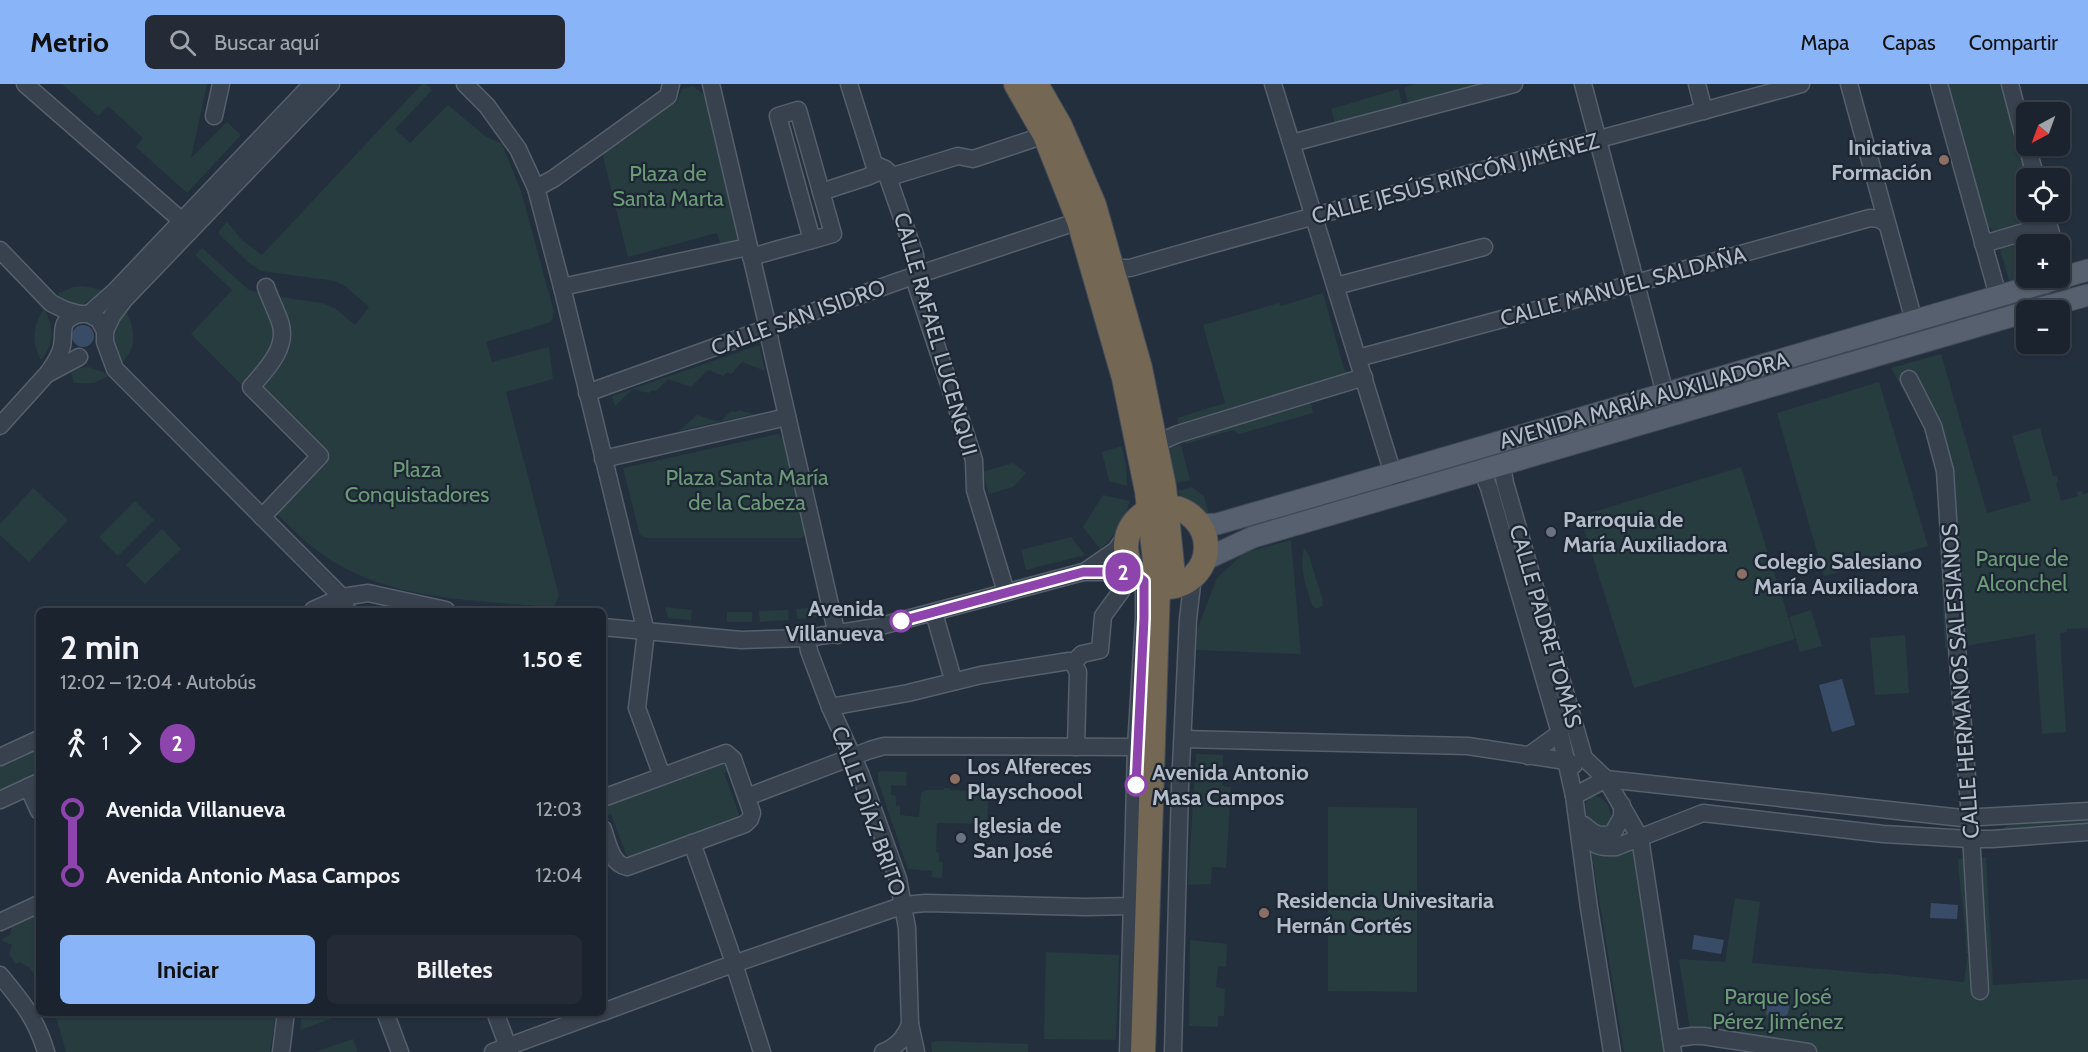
<!DOCTYPE html>
<html lang="es">
<head>
<meta charset="utf-8">
<style>
  body { margin:0; font-family:Cabin,sans-serif; background:#242b36; color:#f1f3f6; height:100vh; display:flex; flex-direction:column; font-size:22px; white-space:nowrap }
  * { box-sizing:border-box; margin:0 }
  p { font-size:20px; color:#a0a4aa }
  .icon { flex:none; width:33px; height:33px; fill:none; stroke:currentColor; stroke-width:2; stroke-linecap:round; stroke-linejoin:round }
  .map { position:relative; flex:1; overflow:hidden }
  .drawer { position:absolute; left:36px; top:524px; width:570px; height:408px; display:flex; flex-direction:column; background:#1b232e; border-radius:9px; box-shadow:0 2px 4px #0004,0 0 0 2px #39404a }
  .drawer>* { flex:none }
  .badge { padding:0 12px; border-radius:20px; font-size:21px; line-height:39px }
  .needle { width:39px; rotate:221deg }
  .fabs { position:absolute; left:2016px; top:18px; display:grid; gap:12px }
  .fabs a { display:grid; place-items:center; width:54px; height:54px; border-radius:9px; background:#1b232e; box-shadow:0 2px 4px #0004,0 0 0 2px #39404a; font-size:30px }
  .map>.badge { position:absolute; translate:-50% -50%; box-shadow:0 0 0 3px #fff }
  .legs { display:flex; align-items:center; gap:9px; height:66px; padding:0 24px; font-size:20px }
  .legs p { margin-inline-start:auto }
  .overview { display:flex; align-items:center; justify-content:space-between; height:102px; padding:0 24px }
  h1 { font-size:33px; font-weight:700; line-height:45px }
  .cta { display:flex; gap:12px; margin-top:auto; padding:12px 24px }
  .cta a { flex:1; height:69px; border-radius:9px; background:#8ab4f8; color:#111; font-size:24px; font-weight:700; line-height:69px; text-align:center }
  .cta a+a { background:#242b36; color:#f1f3f6 }
  ul { padding:0 24px; list-style:none }
  li { display:flex; align-items:center; gap:21px; height:66px; font-size:22px }
  li i { display:grid; place-items:center; width:9px; height:100%; margin:0 8px; background:currentColor }
  li i::after { content:''; width:15px; height:15px; margin:-8px; border:4px solid; border-radius:50%; background:#1b232e }
  li p { margin-inline-start:auto }
  li:first-child i { background:linear-gradient(#0000 50%,currentColor 0) }
  li:last-child i { background:linear-gradient(currentColor 50%,#0000 0) }
  header { display:flex; align-items:center; gap:36px; box-sizing:border-box; height:84px; padding:0 30px; background:#8ab4f8; color:#111 }
  header strong { font-size:28px }
  nav { display:flex; gap:33px; margin-inline-start:auto; font-size:21px }
  .search { width:420px; height:54px; background:#242b36; display:flex; align-items:center; gap:15px; box-sizing:border-box; padding:0 21px; border-radius:9px; color:#a0a4aa; font-size:22px }
  .map>svg:first-child { display:block }
  .green { fill:#263c3f }
  .water { fill:#394c67 }
  .lines { fill:none; stroke-linecap:round; stroke-linejoin:round }
  .minor-casing { stroke:#565f6c; stroke-width:19 }
  .major-casing { stroke:#414a57; stroke-width:23 }
  .highway-casing { stroke:#434c59; stroke-width:26 }
  .minor { stroke:#38414e; stroke-width:16 }
  .major { stroke:#56606e; stroke-width:21 }
  .highway { stroke:#746855; stroke-width:24 }
  .line-1-casing { stroke:#fff; stroke-width:14 }
  .line-1 { stroke:#8e44ad; stroke-width:9 }
  .education-dot { fill:#8d6e63; stroke:#1d2633; stroke-width:2 }
  .worship-dot { fill:#6b7280; stroke:#1d2633; stroke-width:2 }
  .stop-1-dot { fill:#fff; stroke:#8e44ad; stroke-width:3 }
  .labels { text-anchor:middle; stroke-width:4.5; stroke-linejoin:round; paint-order:stroke }
  .poi-label { font-size:22px; font-weight:bold; fill:#b4bcc9; stroke:#1d2633; text-anchor:start }
  .park-label { font-size:22px; fill:#6b9a76; stroke:#1d2633 }
  .street-label { font-size:22px; fill:#b4bcc9; stroke:#1d2633 }
  .stop-label { font-size:22px; font-weight:bold; fill:#b4bcc9; stroke:#1d2633; text-anchor:end }
</style>
</head>
<body>
<header>
<strong>Metrio</strong>
<div class="search"><svg class="icon" aria-label="search" viewBox="0 0 24 24"><circle cx="10" cy="10" r="6"/><path d="M15 15l6 6"/></svg>Buscar aquí</div>
<nav><a>Mapa</a><a>Capas</a><a>Compartir</a></nav>
</header>
<div class="map">
<svg width="2088" height="968" viewBox="0 0 2088 968">
  <rect width="100%" height="100%" fill="#242f3e"/>
  <!-- green -->
  <g class="green">
    <path d="M62,0H207L191,74L227,38L241,51L187,109L136,63L143,54L108,22L98,32Z"/>
    <path d="M422,0H426L432,6L395,45L410,59L448,21L485,52L502,60L521,107L554,228L551,238L486,258L492,278L549,263L553,295L506,308L559,512L554,522L550,523C482,517 401,516 341,482C315,468 295,448 274,427L311,371L191,250L232,206L195,171L202,164L249,206L280,213L322,219L336,225L355,241L369,223L345,202L335,197L261,187L249,179L219,150V147L227,138L242,156L262,171Z"/>
    <path d="M1416,0H1480L1408,19L1404,4Z"/>
    <path d="M1943,0H2006L2032,94H2026V128H2038L2032,138L1997,149L1981,138Z"/>
    <path d="M693,2L702,9L705,14L738,156L722,164L717,149L628,173L602,68L678,15L682,5Z"/>
    <path d="M1398,5L1403,21L1335,39L1331,25Z"/>
    <path d="M2035,149L2038,160H2026V194L2011,202L1998,160Z"/>
    <path d="M83,202L102,206L104,209L81,221L63,215L57,210L73,203Z"/>
    <path d="M1323,209L1344,285L1349,289L1354,307L1311,319L1313,329L1239,350L1233,346L1185,360L1177,334L1225,319L1203,241L1279,219L1281,222Z"/>
    <path d="M44,225C54,243 55,259 41,276C31,258 33,242 44,225Z"/>
    <path d="M126,227C135,245 138,263 122,278C109,260 113,243 126,227Z"/>
    <path d="M759,261L765,287L742,278L731,290L727,288L723,292L708,286L691,303L668,295L656,307L652,306L649,309L633,305L615,322L612,312Z"/>
    <path d="M1941,270L1987,429L2031,417L2012,352L2040,344L2053,392H2057L2058,398L2056,399L2061,417L2078,412L2077,408L2082,407L2083,410L2088,409V544L2067,545V548L2060,549L2066,648L2042,650L2035,550L1965,562L1945,564L1936,387L1927,349L1891,284Z"/>
    <path d="M88,283L103,288L108,292L94,299H74L71,288L75,285Z"/>
    <path d="M1879,298L1928,462L1824,492L1777,329Z"/>
    <path d="M739,326L754,330L679,347L697,331L720,338L731,327L736,328Z"/>
    <path d="M778,350L784,356L806,449L802,454H647L640,451L623,384Z"/>
    <path d="M1181,361L1190,396L1175,399L1170,364Z"/>
    <path d="M1122,362L1126,382L1127,402L1109,397L1102,368Z"/>
    <path d="M1013,379L1026,389L1013,403L989,410L982,388Z"/>
    <path d="M1741,383L1795,555L1634,604L1580,432Z"/>
    <path d="M1192,403L1204,412L1209,430C1194,429 1183,422 1178,407Z"/>
    <path d="M33,404L68,436L29,478L0,451V440Z"/>
    <path d="M1103,411L1130,417C1124,437 1116,452 1100,465L1083,443Z"/>
    <path d="M135,417L154,436L118,472L99,453Z"/>
    <path d="M162,445L181,465L145,500L126,481Z"/>
    <path d="M1071,453L1085,471L1026,486L1021,466Z"/>
    <path d="M1291,456L1301,570L1196,566L1197,546L1217,494L1244,469Z"/>
    <path d="M1304,464L1309,472L1323,517L1322,522L1319,524H1315L1312,521C1306,502 1299,484 1304,464Z"/>
    <path d="M665,523L692,526L691,536L668,534Z"/>
    <path d="M818,523L820,533L797,535L796,525Z"/>
    <path d="M788,526L789,536L760,538L759,527Z"/>
    <path d="M1811,526L1822,562L1800,568L1789,533Z"/>
    <rect x="727" y="528" width="25" height="10"/>
    <path d="M1905,551L1909,609L1875,611L1870,554Z"/>
    <path d="M39,663V690L0,708V681Z"/>
    <path d="M1196,670L1223,671L1222,702L1231,703L1226,784L1212,783L1211,800L1188,801Z"/>
    <path d="M723,675L732,686L724,689L739,730L738,735L629,774L626,770L611,730L604,734L603,722L606,719Z"/>
    <path d="M880,687L907,688L906,702L891,701V711L896,712V721L900,722V731L919,733L921,709L926,706H944V704H950V706L969,707L970,700L989,701L987,740L937,739L936,768L939,769V778H943L942,794L932,793V787L908,785L878,697V688Z"/>
    <path d="M1592,711C1610,715 1611,727 1612,743L1606,746C1592,741 1583,734 1586,718Z"/>
    <path d="M1328,723L1417,724V908L1328,907Z"/>
    <path d="M2088,736V744L2005,748V743L2007,741Z"/>
    <path d="M1632,762L1637,776L1666,968H1624L1591,766C1610,777 1617,774 1632,762Z"/>
    <path d="M1986,773L1993,901L2088,895V968H1779L1692,958L1679,875L1725,878L1735,814L1760,818L1752,879L1878,890L1879,889L1964,898L1968,869H1966C1967,837 1959,807 1958,775Z"/>
    <path d="M39,829V897L29,883L19,878L16,880L9,870L12,861L1,856L11,850V844L15,840Z"/>
    <path d="M1190,856L1227,860L1226,883L1218,882L1216,903L1225,905L1224,932H1218V943L1189,942Z"/>
    <path d="M1046,868L1119,871L1116,956L1044,955Z"/>
    <path d="M55,929V928L276,929L270,968H66Z"/>
    <path d="M302,929L343,928L344,930L300,946Z"/>
    <path d="M353,955L358,968H315Z"/>
    <path d="M937,957L1028,960V968H932L931,959Z"/>
  </g>
  <!-- water -->
  <g class="water">
    <circle cx="83" cy="252" r="11"/>
    <path d="M1842,595L1855,641L1832,648L1819,601Z"/>
    <path d="M1931,819L1958,821L1957,835L1930,834Z"/>
    <path d="M1694,851L1724,856L1721,870L1692,865Z"/>
    <circle cx="1777" cy="924" r="12"/>
  </g>
  <g class="lines">
    <!-- minor casing -->
    <g class="minor-casing">
      <g id="minor">
        <path d="M25,0L182,137"/>
        <path d="M465,0L487,22L518,65L536,104L562,203L646,548L637,624L662,692"/>
        <path d="M711,0L768,244L770,257L837,551"/>
        <path d="M849,0L874,80L885,85L915,171L917,203L974,376L975,406L1006,508"/>
        <path d="M1273,0L1393,390L1401,398"/>
        <path d="M1583,0L1663,302C1664,321 1655,328 1637,333"/>
        <path d="M1697,0L1704,27"/>
        <path d="M1849,0L1914,237"/>
        <path d="M1939,0L1998,212"/>
        <path d="M2010,0L2026,61"/>
        <path d="M214,32L221,0"/>
        <path d="M1292,59L1514,0"/>
        <path d="M2027,62L2036,94"/>
        <path d="M536,104L553,95L668,12L671,0"/>
        <path d="M821,108L867,93L885,85L893,92L958,72L973,75L1045,51"/>
        <path d="M2045,128L2054,160"/>
        <path d="M1983,160L2048,141"/>
        <path d="M0,166L51,219L65,226L79,230H89L99,236L105,247V258L115,285L342,513L347,526"/>
        <path d="M751,173C778,165 806,158 833,150L798,26L778,32L812,156"/>
        <path d="M1110,179L1119,184H1130C1353,119 1578,62 1801,0"/>
        <path d="M1336,202L1484,163"/>
        <path d="M562,203L748,163"/>
        <path d="M2049,222C2061,209 2064,199 2060,182"/>
        <path d="M89,230L115,207L312,0"/>
        <path d="M105,247L112,232L124,216L331,0"/>
        <path d="M1358,274L1636,199L1870,134L1879,135L1887,140"/>
        <path d="M48,289C54,280 60,273 62,262C65,246 58,237 79,230"/>
        <path d="M1909,295L1933,342L1945,387L1952,498L1970,733L1980,907"/>
        <path d="M587,309L899,197L1079,137"/>
        <path d="M0,342L47,290L79,273"/>
        <path d="M1155,360L1178,350L1364,293"/>
        <path d="M603,375L787,333"/>
        <path d="M1502,381L1505,399L1584,674L1606,695L1640,754L1673,968"/>
        <path d="M1482,387L1489,404L1560,649L1574,712L1589,824L1612,968"/>
        <path d="M262,433L320,372L251,303C266,286 289,263 280,238C276,226 270,215 266,203"/>
        <path d="M1084,488L1116,466L1128,449"/>
        <path d="M313,526L342,513L368,509L446,526"/>
        <path d="M934,529L952,592L956,597"/>
        <path d="M603,543L741,556L807,554L877,543L1083,488H1133"/>
        <path d="M807,554L809,567L830,623L860,689L898,795L907,844L910,940C905,954 897,963 883,968"/>
        <path d="M1073,579L1082,570L1100,566L1103,532L1122,506"/>
        <path d="M830,623L908,609L981,591L1069,577L1073,579L1078,588L1076,663"/>
        <path d="M1183,655L1468,662L1566,677L1574,681"/>
        <path d="M1528,672L1560,649"/>
        <path d="M0,673L39,655"/>
        <path d="M28,703L39,727"/>
        <path d="M1574,712L1606,695L1962,734L2088,727"/>
        <path d="M747,713L870,666L884,662L1136,663"/>
        <path d="M603,714L726,669L733,675L752,729L750,735L745,740L627,783C611,780 608,759 603,745"/>
        <path d="M0,716L39,698"/>
        <path d="M1584,741C1593,749 1600,754 1613,749L1622,733V721"/>
        <path d="M1579,744C1591,759 1596,765 1616,763L1703,729L1883,750L1971,755H1992L2088,748"/>
        <path d="M692,759L729,864L762,968"/>
        <path d="M0,838L39,820"/>
        <path d="M0,891C22,918 36,934 46,968"/>
        <path d="M385,928L400,968"/>
        <path d="M495,928L510,968"/>
        <path d="M603,928L719,885L904,821L926,819L1086,823L1132,822"/>
        <path d="M910,940L916,968"/>
        <path d="M1671,955L1692,952H1703L1808,968"/>
        <path d="M281,968L286,928"/>
        <path d="M493,968L602,928"/>
        <path d="M1128,968L1136,663L1144,534V497"/>
        <path d="M1173,968L1180,703L1188,535L1193,492"/>
      </g>
    </g>
    <!-- major casing -->
    <g class="major-casing">
      <g id="major">
        <path d="M2033,226L2088,211"/>
        <path d="M1200,441L1217,440L1328,408L2088,186"/>
        <path d="M1204,476L1253,453L2026,228"/>
      </g>
    </g>
    <!-- highway casing -->
    <g class="highway-casing">
      <g id="highway">
        <path d="M1016,0L1045,51L1079,137L1124,294L1147,407L1158,502L1143,968"/>
        <path d="M1036,0L1060,42L1094,121L1140,284L1164,403L1173,491"/>
        <circle cx="1166" cy="463" r="40"/>
      </g>
    </g>
    <!-- minor -->
    <use href="#minor" class="minor"/>
    <!-- major -->
    <use href="#major" class="major"/>
    <!-- highway -->
    <use href="#highway" class="highway"/>
  </g>
  <g class="lines">
    <!-- line-1 casing -->
    <g class="line-1-casing">
      <path id="line-1" d="M901,537L1083,488H1133L1144,497V534L1136,701"/>
    </g>
    <!-- line-1 -->
    <use href="#line-1" class="line-1"/>
  </g>
  <!-- markers -->
  <g class="education-dot">
    <circle cx="1944" cy="76" r="6"/>
    <circle cx="1742" cy="490" r="6"/>
    <circle cx="955" cy="695" r="6"/>
    <circle cx="1264" cy="829" r="6"/>
  </g>
  <g class="worship-dot">
    <circle cx="1551" cy="448" r="6"/>
    <circle cx="961" cy="754" r="6"/>
  </g>
  <g class="stop-1-dot">
    <circle cx="901" cy="537" r="10"/>
    <circle cx="1136" cy="701" r="10"/>
  </g>
  <g class="labels">
    <!-- poi labels -->
    <g class="poi-label">
      <text x="1932" y="71" text-anchor="end">Iniciativa<tspan x="1932" dy="25">Formación</tspan></text>
      <text x="1563" y="443">Parroquia de<tspan x="1563" dy="25">María Auxiliadora</tspan></text>
      <text x="1754" y="485">Colegio Salesiano<tspan x="1754" dy="25">María Auxiliadora</tspan></text>
      <text x="967" y="690">Los Alfereces<tspan x="967" dy="25">Playschoool</tspan></text>
      <text x="973" y="749">Iglesia de<tspan x="973" dy="25">San José</tspan></text>
      <text x="1276" y="824">Residencia Univesitaria<tspan x="1276" dy="25">Hernán Cortés</tspan></text>
    </g>
    <!-- park labels -->
    <g class="park-label">
      <text x="668" y="97">Plaza de<tspan x="668" dy="25">Santa Marta</tspan></text>
      <text x="417" y="393">Plaza<tspan x="417" dy="25">Conquistadores</tspan></text>
      <text x="747" y="401">Plaza Santa María<tspan x="747" dy="25">de la Cabeza</tspan></text>
      <text x="2022" y="482">Parque de<tspan x="2022" dy="25">Alconchel</tspan></text>
      <text x="1778" y="920">Parque José<tspan x="1778" dy="25">Pérez Jiménez</tspan></text>
    </g>
    <!-- street labels -->
    <g class="street-label">
      <text transform="translate(1455 94) rotate(-15)" y="8">CALLE JESÚS RINCÓN JIMÉNEZ</text>
      <text transform="translate(1623 202) rotate(-15)" y="8">CALLE MANUEL SALDAÑA</text>
      <text transform="translate(798 233) rotate(-20)" y="8">CALLE SAN ISIDRO</text>
      <text transform="translate(936 250) rotate(74)" y="8">CALLE RAFAEL LUCENQUI</text>
      <text transform="translate(1644 316) rotate(-16)" y="8">AVENIDA MARÍA AUXILIADORA</text>
      <text transform="translate(1546 542) rotate(74)" y="8">CALLE PADRE TOMÁS</text>
      <text transform="translate(1960 597) rotate(-94)" y="8">CALLE HERMANOS SALESIANOS</text>
      <text transform="translate(869 727) rotate(70)" y="8">CALLE DÍAZ BRITO</text>
    </g>
    <!-- stop labels -->
    <g class="stop-label">
      <text x="884" y="532">Avenida<tspan x="884" dy="25">Villanueva</tspan></text>
      <text x="1152" y="696" text-anchor="start">Avenida Antonio<tspan x="1152" dy="25">Masa Campos</tspan></text>
    </g>
  </g>
</svg>
<div class="fabs">
<a><svg class="needle" viewBox="-14 -14 28 28"><path d="M0-13l5 13h-10z" fill="#e53935"/><path d="M0 13l5-13h-10z" fill="#a0a4aa"/></svg></a>
<a><svg class="icon" aria-label="locate" viewBox="0 0 24 24"><circle cx="12" cy="12" r="6"/><path d="M12 2v4M12 18v4M2 12h4M18 12h4"/></svg></a>
<a>+</a>
<a>−</a>
</div>
<b class="badge" style="left:1123px;top:488px;background:#8e44ad;color:#fff">2</b>
<section class="drawer">
<div class="overview"><div><h1>2 min</h1><p>12:02 – 12:04 · Autobús</p></div><b>1.50 €</b></div>
<div class="legs"><svg class="icon" aria-label="walk" viewBox="0 0 24 24"><circle cx="13" cy="4" r="2"/><path d="M13 8l-2 6 4 7M11 14l-3 7M7 12l3-4h3l4 4"/></svg>1<svg class="icon" aria-label="forward" viewBox="0 0 24 24"><path d="M9 5l7 7-7 7"/></svg><b class="badge" style="background:#8e44ad;color:#fff">2</b></div>
<ul>
<li><i style="color:#8e44ad"></i><b>Avenida Villanueva</b><p>12:03</p></li>
<li><i style="color:#8e44ad"></i><b>Avenida Antonio Masa Campos</b><p>12:04</p></li>
</ul>
<div class="cta"><a>Iniciar</a><a>Billetes</a></div>
</section>
</div>
</body>
</html>
